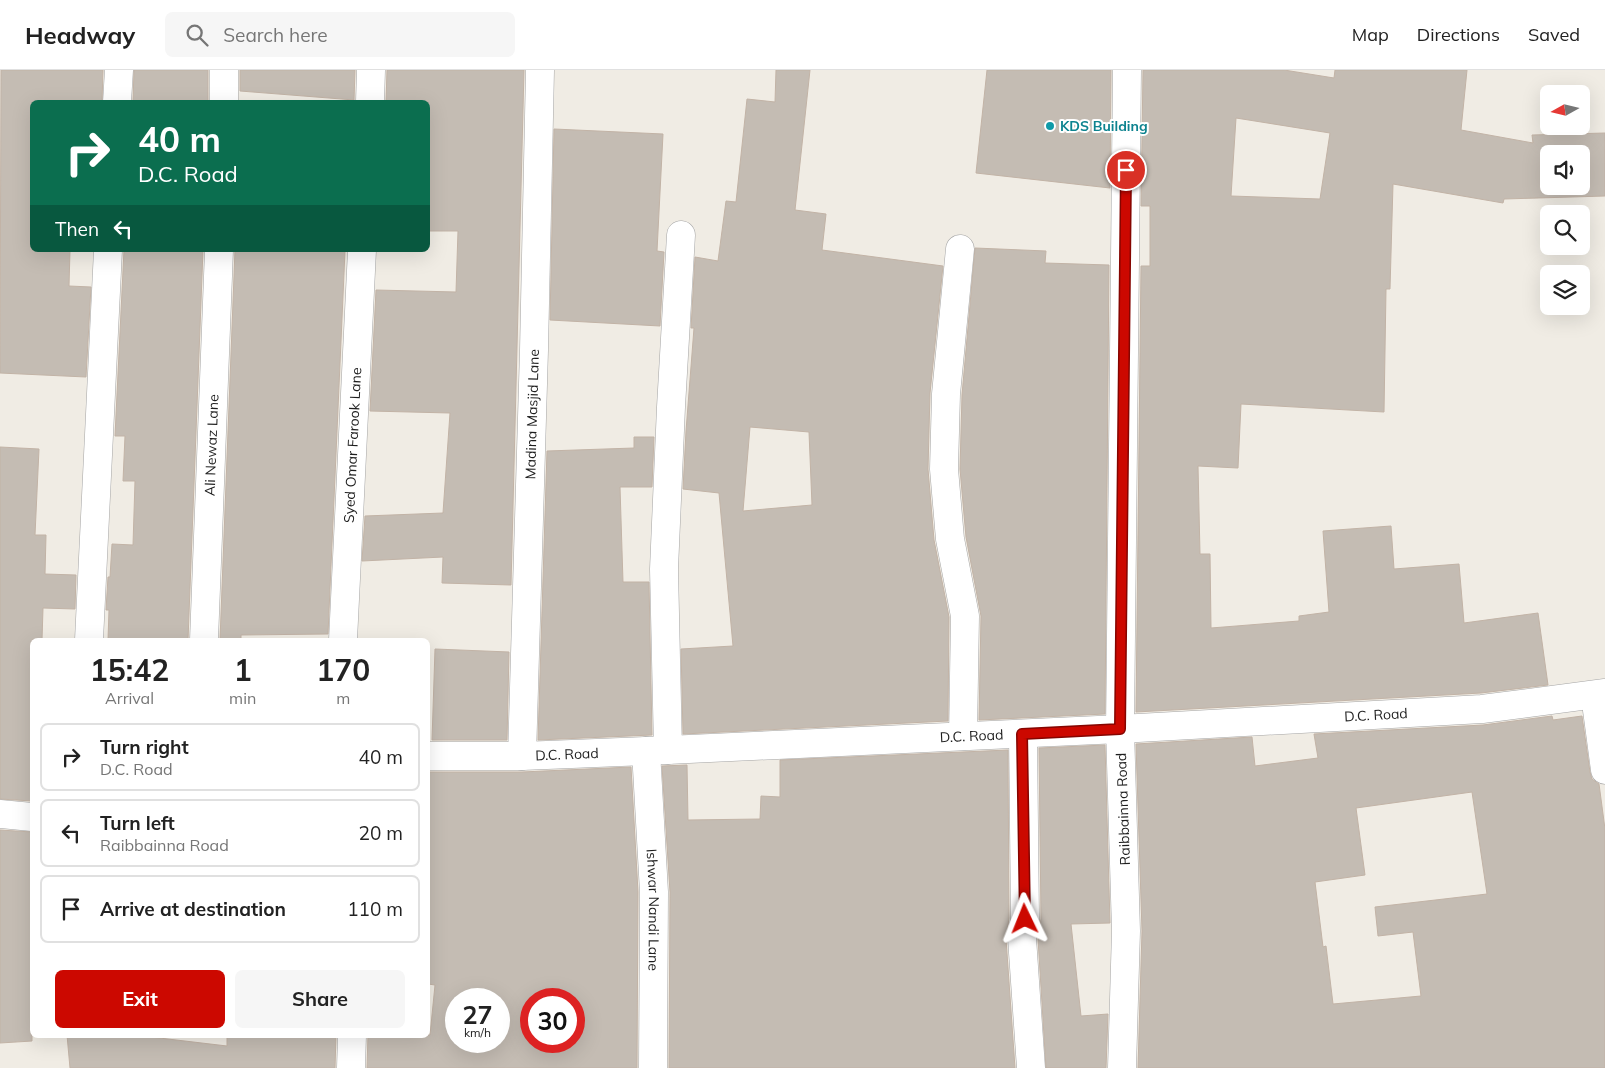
<!DOCTYPE html>
<html lang="en">
<head>
<meta charset="utf-8">
<style>
	body { margin:0; font-family:Mulish,sans-serif; background:#f6f6f6; color:#222; height:100vh; display:flex; flex-direction:column; font-size:19px; white-space:nowrap }
	* { box-sizing:border-box; margin:0 }
	p { font-size:16px; color:#767676 }
	.icon { flex:none; width:28px; height:28px; fill:none; stroke:currentColor; stroke-width:2; stroke-linecap:round; stroke-linejoin:round }
	.map { position:relative; flex:1; overflow:hidden }
	.details { position:absolute; left:30px; top:568px; width:400px; height:400px; display:flex; flex-direction:column; background:#fff; border-radius:8px; box-shadow:0 5px 20px #0002 }
	.details>* { flex:none }
	.top-card { position:absolute; left:30px; top:30px; width:400px; height:152px; border-radius:8px; box-shadow:0 5px 20px #0002; background:#0b6e4f; color:#fff; overflow:hidden }
	.needle { width:32px; rotate:262deg }
	.tools { position:absolute; left:1540px; top:15px; display:grid; gap:10px }
	.tools a { display:grid; place-items:center; width:50px; height:50px; border-radius:8px; background:#fff; box-shadow:0 5px 20px #0002; font-size:25px }
	.speed { position:absolute; left:445px; top:918px; display:flex; gap:10px; font-size:25px; font-weight:700; text-align:center }
	.speed>* { display:grid; place-content:center; width:65px; height:65px; border-radius:50%; background:#fff; box-shadow:0 5px 20px #0002; line-height:1 }
	.speed small { font-size:12px; font-weight:400 }
	.speed .limit { border:8px solid #d22; background:#fff; color:#111 }
	.pin { position:absolute; display:grid; place-items:center; width:42px; height:42px; color:#fff; margin:-21px; border:2px solid #fff; border-radius:50%; box-shadow:0 1px 5px #0007 }
	.me { position:absolute; width:55px; margin:-28px; rotate:358deg; stroke-linejoin:round; filter:drop-shadow(0 0 4px #0008) }
	.turn { display:flex; align-items:center; gap:18px; height:105px; padding:0 25px; font-size:22px }
	.turn .icon { width:65px; height:65px; stroke-width:2.5 }
	.turn b { display:block; font-size:35px; line-height:42px }
	.then { display:flex; align-items:center; height:48px; padding:0 25px; background:#0003; gap:10px; font-size:19px }
	.eta { display:flex; justify-content:space-evenly; align-items:center; height:85px; text-align:center }
	.eta b { font-size:30px; font-weight:700; line-height:35px }
	.cta { display:flex; gap:10px; margin-top:auto; padding:10px 25px }
	.cta a { flex:1; height:58px; border-radius:8px; background:#cc0800; color:#fff; font-size:20px; font-weight:700; line-height:58px; text-align:center }
	.cta a+a { background:#f6f6f6; color:#222 }
	ul { padding:0; list-style:none }
	li { display:flex; align-items:center; gap:15px; height:68px; margin:0 10px 8px; padding:0 15px; border:2px solid #e0e0e0; border-radius:8px }
	li div { flex:1 }
	li b { display:block; font-size:19px }
	li em { font-style:normal }
	header { display:flex; align-items:center; gap:30px; box-sizing:border-box; height:70px; padding:0 25px; background:#fff; border-bottom:1px solid #e0e0e0 }
	header strong { font-size:24px }
	nav { display:flex; gap:28px; margin-inline-start:auto; font-size:18px }
	.search { width:350px; height:45px; background:#f6f6f6; display:flex; align-items:center; gap:12px; box-sizing:border-box; padding:0 18px; border-radius:8px; color:#767676; font-size:19px }
	.map>svg:first-child { display:block }
</style>
</head>
<body>
<header>
<strong>Headway</strong>
<div class="search"><svg class="icon" aria-label="search" viewBox="0 0 24 24"><circle cx="10" cy="10" r="6"/><path d="M15 15l6 6"/></svg>Search here</div>
<nav><a>Map</a><a>Directions</a><a>Saved</a></nav>
</header>
<div class="map">
<svg width="1605" height="998" viewBox="0 0 1605 998">
	<rect width="100%" height="100%" fill="#f0ece4"/>
	<!-- building -->
	<g fill="#c4bcb3" stroke="#c2b3a6" fill-rule="evenodd">
		<path d="M 1,0 L 103,0 L 102,32 L 32,32 L 32,180 L 70,180 L 69,216 L 91,217 L 86,307 L 0,303 Z"/>
		<path d="M 134,0 L 208,0 L 208,32 L 133,32 Z"/>
		<path d="M 240,0 L 355,0 L 354,30 L 240,21 Z"/>
		<path d="M 387,0 L 524,0 L 511,515 L 442,513 L 443,487 L 362,491 L 365,446 L 443,443 L 450,343 L 370,341 L 376,220 L 456,222 L 458,161 L 428,161 L 428,32 L 386,32 Z"/>
		<path d="M 776,0 L 810,0 L 795,140 L 826,144 L 822,180 L 943,196 L 930,323 L 928,399 L 934,470 L 949,547 L 948,651 L 683,664 L 681,579 L 733,576 L 719,423 L 683,419 L 686,361 L 694,258 L 691,258 L 695,187 L 718,191 L 726,131 L 736,132 L 747,29 L 775,32 ZM 750,357 L 809,362 L 812,435 L 743,441 Z"/>
		<path d="M 987,0 L 1111,0 L 1110,118 L 976,103 Z"/>
		<path d="M 1143,0 L 1284,0 L 1334,8 L 1335,0 L 1467,0 L 1461,60 L 1533,73 L 1532,65 L 1605,63 L 1605,126 L 1504,129 L 1503,133 L 1393,114 L 1390,219 L 1386,219 L 1384,342 L 1241,334 L 1238,398 L 1198,396 L 1200,484 L 1210,484 L 1211,558 L 1299,551 L 1299,546 L 1329,542 L 1323,461 L 1391,456 L 1394,499 L 1459,494 L 1464,553 L 1538,543 L 1548,615 L 1481,623 L 1136,642 L 1141,196 L 1150,196 L 1150,136 L 1141,136 ZM 1236,48 L 1330,63 L 1320,129 L 1231,126 ZM 1549,84 L 1581,84 L 1581,116 L 1549,116 Z"/>
		<path d="M 554,59 L 663,64 L 657,181 L 664,182 L 660,256 L 550,250 Z"/>
		<path d="M 975,178 L 1046,181 L 1045,193 L 1109,195 L 1105,644 L 979,650 L 981,546 L 966,467 L 960,399 L 962,325 Z"/>
		<path d="M 124,180 L 203,180 L 188,570 L 108,570 L 109,540 L 106,540 L 108,507 L 110,507 L 112,474 L 133,475 L 135,411 L 123,411 L 125,366 L 115,366 Z"/>
		<path d="M 235,180 L 345,181 L 328,564 L 241,565 L 241,570 L 220,570 Z"/>
		<path d="M 634,367 L 654,367 L 652,417 L 620,417 L 623,512 L 649,512 L 652,665 L 538,670 L 547,381 L 634,378 Z"/>
		<path d="M 0,377 L 39,379 L 35,465 L 46,465 L 45,504 L 76,505 L 75,539 L 43,538 L 42,570 L 32,570 L 32,731 L 0,729 Z"/>
		<path d="M 435,579 L 509,582 L 507,670 L 432,670 Z"/>
		<path d="M 1552,646 L 1553,650 L 1582,646 L 1590,702 L 1592,709 L 1599,714 L 1605,759 L 1605,998 L 1138,998 L 1142,861 L 1136,674 L 1252,667 L 1255,696 L 1318,688 L 1314,664 L 1483,655 ZM 1472,722 L 1487,824 L 1375,837 L 1378,866 L 1413,862 L 1421,926 L 1333,934 L 1326,876 L 1323,877 L 1315,812 L 1365,805 L 1356,738 Z"/>
		<path d="M 1105,675 L 1110,853 L 1071,854 L 1081,946 L 1108,944 L 1106,998 L 1046,998 L 1038,869 L 1041,849 L 1039,678 Z"/>
		<path d="M 1008,680 L 1009,848 L 1006,869 L 1015,998 L 669,998 L 670,822 L 662,696 L 687,695 L 688,750 L 760,749 L 761,726 L 780,727 L 780,690 Z"/>
		<path d="M 631,697 L 638,822 L 637,998 L 367,998 L 368,965 L 430,965 L 435,915 L 428,914 L 428,702 L 522,702 ZM 456,929 L 499,929 L 499,971 L 456,971 ZM 531,929 L 574,929 L 574,971 L 531,971 Z"/>
		<path d="M 0,760 L 32,762 L 32,971 L 0,973 Z"/>
		<path d="M 67,965 L 134,965 L 227,976 L 227,965 L 336,965 L 335,998 L 70,998 Z"/>
	</g>
	<g fill="none" stroke-linecap="round" stroke-linejoin="round">
		<defs>
			<g id="street">
				<path d="M 117,32 L 119,0"/>
				<path d="M 224,32 L 224,0"/>
				<path d="M 370,32 L 371,0"/>
				<path d="M 960,179 L 946,324 L 944,399 L 950,469 L 965,546 L 963,666"/>
				<path d="M 89,570 L 108,180"/>
				<path id="s1" d="M 204,570 L 219,180"/>
				<path id="s2" d="M 343,570 L 362,180"/>
				<path d="M 1595,625 L 1605,700"/>
				<path d="M 1023,664 L 1025,849 L 1022,868 L 1031,998"/>
				<path d="M 668,680 L 664,499 L 671,337 L 681,165"/>
				<path id="s3" d="M 646,681 L 654,822 L 653,998"/>
				<path id="s4" d="M 428,686 L 522,686 L 646,681 L 1120,659 L 1482,639 L 1605,623"/>
				<path id="s5" d="M 522,686 L 534,280 L 540,0"/>
				<path d="M 0,744 L 32,747"/>
				<path d="M 351,998 L 352,965"/>
				<path d="M 1122,998 L 1126,861 L 1120,659 L 1127,0"/>
			</g>
		</defs>
		<!-- street casing -->
		<use href="#street" stroke="#a5a5a5" stroke-width="29"/>
		<!-- street -->
		<use href="#street" stroke="#fff" stroke-width="28"/>
	</g>
	<g fill="none" stroke-linecap="round" stroke-linejoin="round">
		<defs>
			<path id="route" d="M 1025,849 L 1022,664 L 1120,659 L 1126,100"/>
		</defs>
		<!-- route casing -->
		<use href="#route" stroke="#850500" stroke-width="12"/>
		<!-- route -->
		<use href="#route" stroke="#cc0800" stroke-width="9"/>
	</g>
	<!-- markers -->
	<circle fill="#0f9aa8" stroke="#fff" stroke-width="2" cx="1050" cy="56" r="5"/>
	<g text-anchor="middle" dominant-baseline="central" stroke-width="4" stroke-linejoin="round" paint-order="stroke">
		<!-- culture labels -->
		<g font-size="14" font-weight="bold" fill="#0d838f" stroke="#fff" text-anchor="start">
			<text x="1060" y="56">KDS Building</text>
		</g>
		<!-- street labels -->
		<g font-size="14" fill="#1e1e1e" stroke="#fff">
			<text stroke="none"><textPath href="#s5" startOffset="342">Madina Masjid Lane</textPath></text>
			<text stroke="none"><textPath href="#s1" startOffset="195">Ali Newaz Lane</textPath></text>
			<text stroke="none"><textPath href="#s2" startOffset="195">Syed Omar Farook Lane</textPath></text>
			<text stroke="none"><textPath href="#s4" startOffset="949">D.C. Road</textPath></text>
			<text stroke="none"><textPath href="#s4" startOffset="544">D.C. Road</textPath></text>
			<text stroke="none"><textPath href="#s4" startOffset="139">D.C. Road</textPath></text>
			<text transform="translate(1123 739) rotate(-92)">Raibbainna Road</text>
			<text stroke="none"><textPath href="#s3" startOffset="159">Ishwar Nandi Lane</textPath></text>
		</g>
	</g>
</svg>
<div class="tools">
<a><svg class="needle" viewBox="-14 -14 28 28"><path d="M0-13l5 13h-10z" fill="#e53935"/><path d="M0 13l5-13h-10z" fill="#767676"/></svg></a>
<a><svg class="icon" aria-label="sound" viewBox="0 0 24 24"><path d="M4 9h4l5-4v14l-5-4H4zM17 9q2 3 0 6"/></svg></a>
<a><svg class="icon" aria-label="search" viewBox="0 0 24 24"><circle cx="10" cy="10" r="6"/><path d="M15 15l6 6"/></svg></a>
<a><svg class="icon" aria-label="layers" viewBox="0 0 24 24"><path d="M12 4l9 5-9 5-9-5zM3 14l9 5 9-5"/></svg></a>
</div>
<div class="speed"><div>27<small>km/h</small></div><div class="limit">30</div></div>
<div class="pin" style="left:1126px;top:100px;background:#d93025"><svg class="icon" aria-label="arrive" viewBox="0 0 24 24"><path d="M6 21V4h12l-3 4 3 4H6"/></svg></div>
<svg class="me" style="left:1025px;top:849px" viewBox="-20 -20 40 40"><path d="M0-17L14 15 0 8-14 15z" fill="#cc0800" stroke="#fff" stroke-width="4"/></svg>
<div class="top-card">
<div class="turn"><svg class="icon" aria-label="right" viewBox="0 0 24 24"><path d="M7 20v-9h11M14 6l5 5-5 5"/></svg><div><b>40 m</b>D.C. Road</div></div>
<div class="then">Then<svg class="icon" aria-label="left" viewBox="0 0 24 24"><path d="M17 20v-9H6M10 6l-5 5 5 5"/></svg></div>
</div>
<section class="details">
<div class="eta">
<div><b>15:42</b><p>Arrival</p></div>
<div><b>1</b><p>min</p></div>
<div><b>170</b><p>m</p></div>
</div>
<ul>
<li><svg class="icon" aria-label="right" viewBox="0 0 24 24"><path d="M7 20v-9h11M14 6l5 5-5 5"/></svg><div><b>Turn right</b><p>D.C. Road</p></div><em>40 m</em></li>
<li><svg class="icon" aria-label="left" viewBox="0 0 24 24"><path d="M17 20v-9H6M10 6l-5 5 5 5"/></svg><div><b>Turn left</b><p>Raibbainna Road</p></div><em>20 m</em></li>
<li><svg class="icon" aria-label="arrive" viewBox="0 0 24 24"><path d="M6 21V4h12l-3 4 3 4H6"/></svg><div><b>Arrive at destination</b></div><em>110 m</em></li>
</ul>
<div class="cta"><a>Exit</a><a>Share</a></div>
</section>
</div>
</body>
</html>
